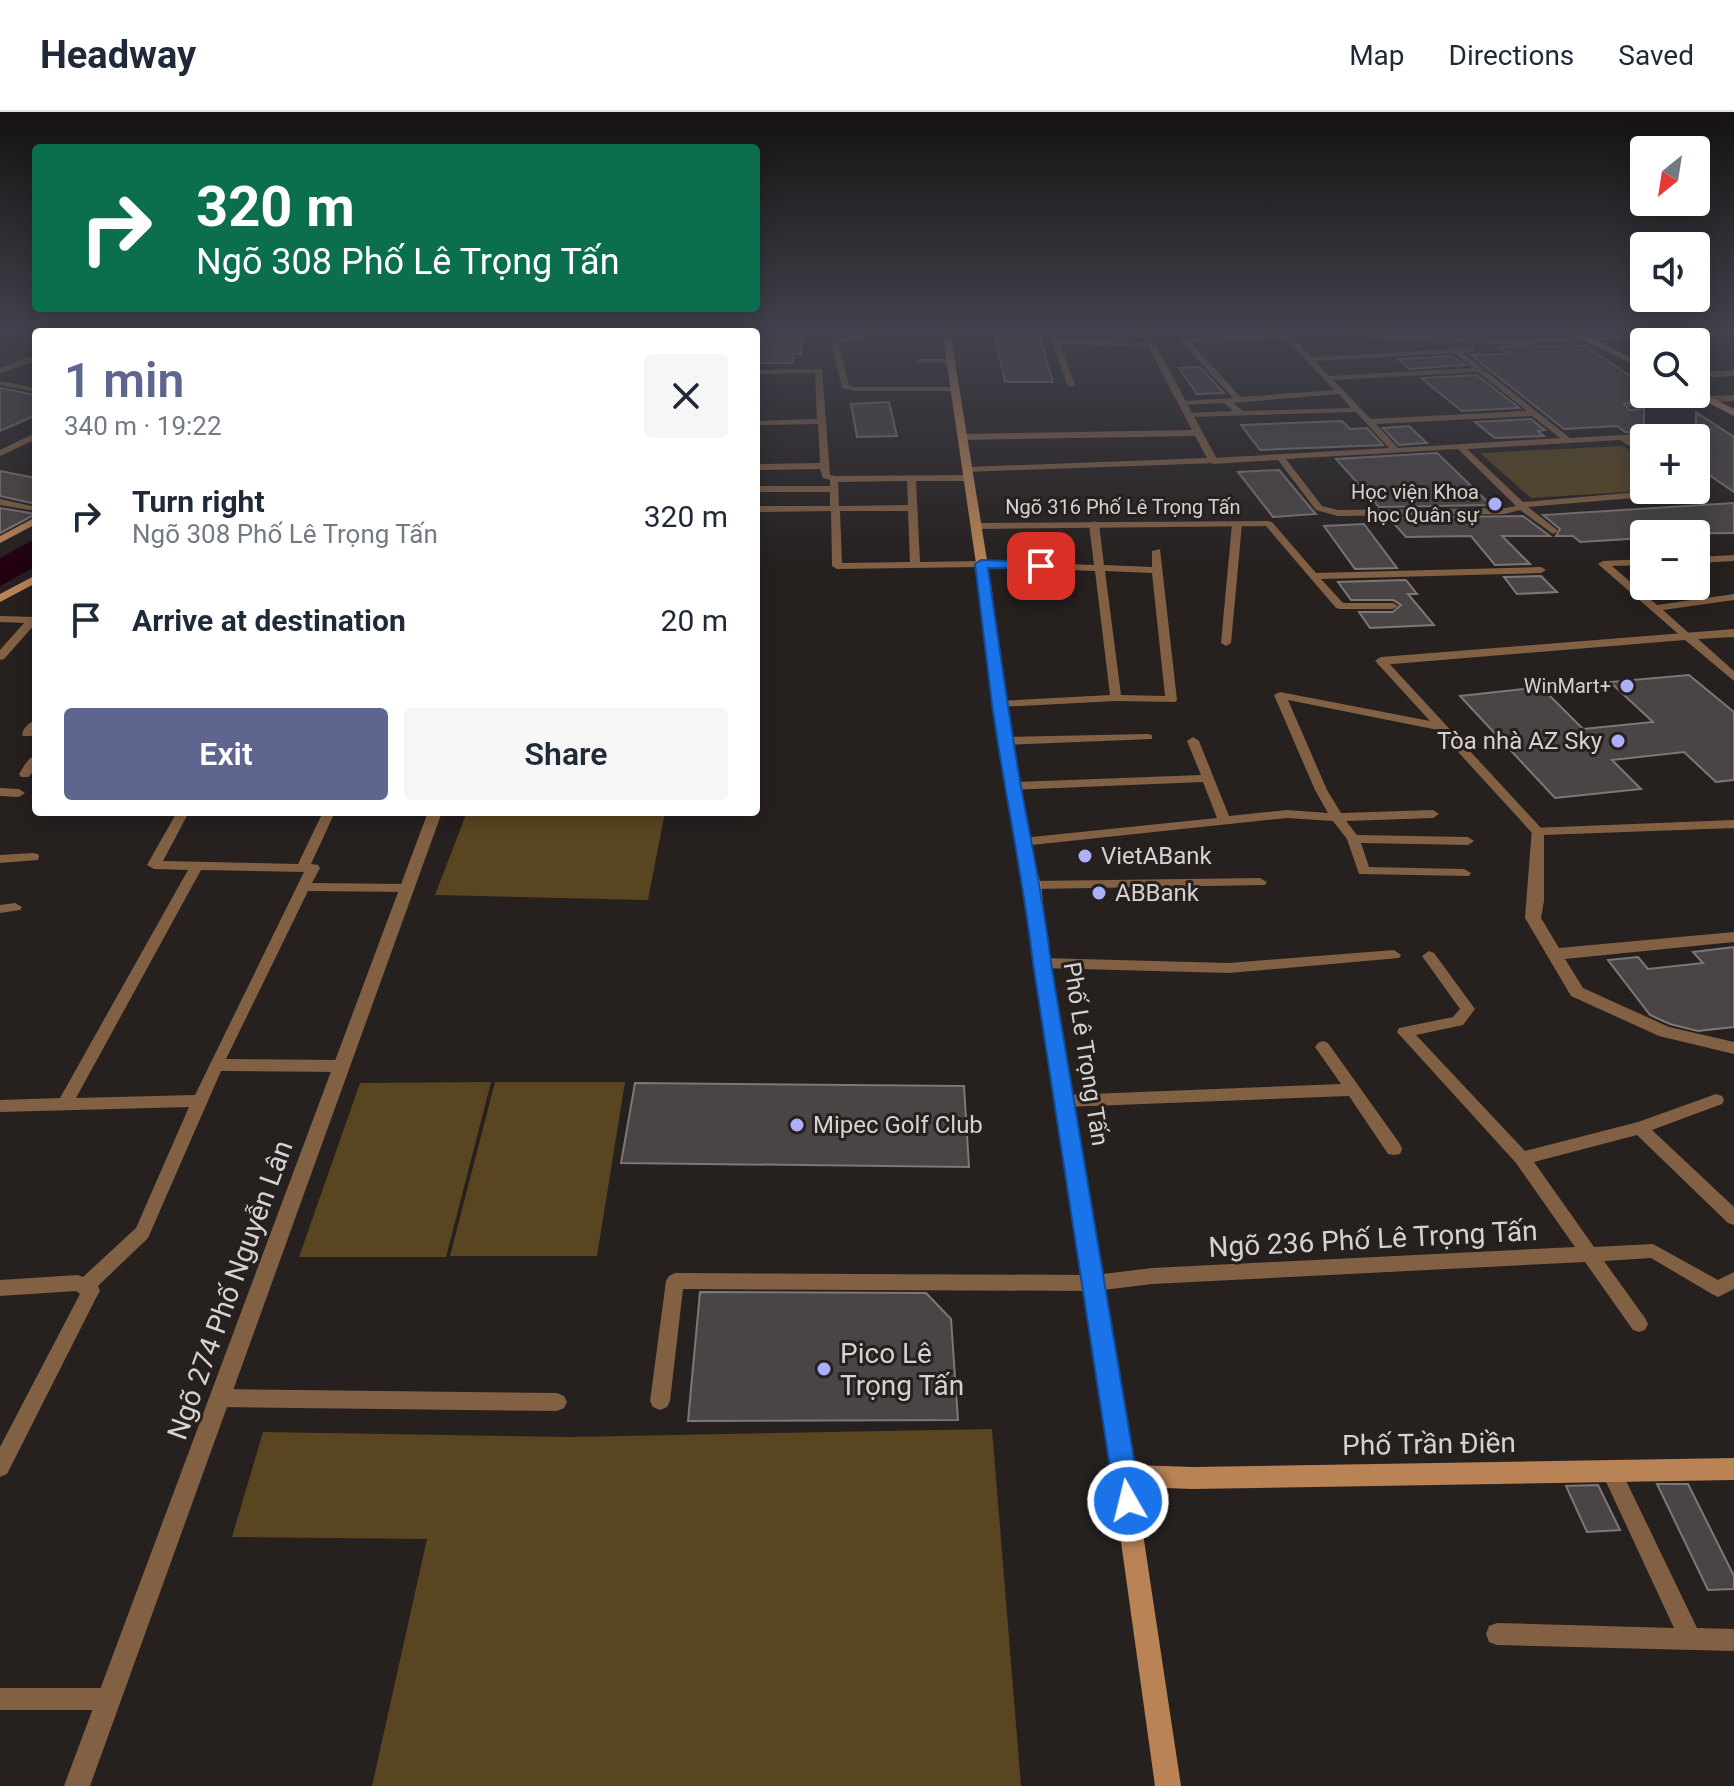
<!DOCTYPE html>
<html lang="en">
<head>
<meta charset="utf-8">
<style>
	body { margin:0; font-family:Roboto,sans-serif; background:#f6f6f7; color:#1f2937; height:100vh; display:flex; flex-direction:column; font-size:30px; white-space:nowrap }
	* { box-sizing:border-box; margin:0 }
	p { font-size:26px; color:#747a83 }
	.icon { flex:none; width:44px; height:44px; fill:none; stroke:currentColor; stroke-width:2; stroke-linecap:round; stroke-linejoin:round }
	.map { position:relative; flex:1; overflow:hidden }
	.drawer { position:absolute; left:32px; top:216px; width:728px; height:488px; display:flex; flex-direction:column; background:#fff; border-radius:8px; box-shadow:0 4px 20px #0003 }
	.drawer>* { flex:none }
	.hud { position:absolute; left:32px; top:32px; width:728px; height:168px; border-radius:8px; box-shadow:0 4px 20px #0003; background:#0b6e4f; color:#fff; overflow:hidden }
	.needle { width:52px; rotate:210deg }
	.controls { position:absolute; left:1630px; top:24px; display:grid; gap:16px }
	.controls a { display:grid; place-items:center; width:80px; height:80px; border-radius:8px; background:#fff; box-shadow:0 4px 20px #0003; font-size:40px }
	.pin { position:absolute; display:grid; place-items:center; width:68px; height:68px; color:#fff; margin:-34px; border-radius:16px; box-shadow:0 4px 12px #0006 }
	.me { position:absolute; width:88px; margin:-44px; rotate:352deg; stroke-linejoin:round; filter:drop-shadow(0 0 6px #0008) }
	.turn { display:flex; align-items:center; gap:28px; height:168px; padding:0 32px; font-size:36px }
	.turn .icon { width:104px; height:104px; stroke-width:2.5 }
	.turn b { display:block; font-size:56px; line-height:68px }
	.round { display:grid; place-items:center; flex:none; width:84px; height:84px; border-radius:8px; background:#f6f6f7 }
	.summary { display:flex; align-items:center; justify-content:space-between; height:136px; padding:0 32px }
	h1 { font-size:48px; font-weight:600; line-height:60px; color:#5e658f }
	.action { display:flex; gap:16px; margin-top:auto; padding:16px 32px }
	.action a { flex:1; height:92px; border-radius:8px; background:#5e658f; color:#fff; font-size:32px; font-weight:600; line-height:92px; text-align:center }
	.action a+a { background:#f6f6f7; color:#1f2937 }
	ul { padding:0; list-style:none }
	li { display:flex; align-items:center; gap:24px; height:104px; padding:0 32px }
	li div { flex:1 }
	li b { display:block; font-size:30px }
	li em { font-style:normal }
	header { display:flex; align-items:center; gap:48px; box-sizing:border-box; height:112px; padding:0 40px; background:#fff; border-bottom:2px solid #e0e1e3 }
	header strong { font-size:38px }
	nav { display:flex; gap:44px; margin-inline-start:auto; font-size:28px }
	.map>svg:first-child { display:block }
</style>
</head>
<body>
<header>
<strong>Headway</strong>
<nav><a>Map</a><a>Directions</a><a>Saved</a></nav>
</header>
<div class="map">
<svg width="1734" height="1674" viewBox="0 0 1734 1674">
	<rect width="100%" height="100%" fill="#26201f"/>
	<!-- green -->
	<g fill="#594620">
		<path d="M 1624,334 L 1644,349 L 1644,378 L 1656,378 L 1531,386 L 1480,341 Z"/>
		<path d="M 467,700 L 665,700 L 648,788 L 435,783 Z"/>
		<path d="M 491,970 L 446,1145 L 299,1145 L 360,971 Z"/>
		<path d="M 495,970 L 625,970 L 597,1144 L 450,1144 Z"/>
		<path d="M 992,1317 L 1021,1674 L 372,1674 L 427,1427 L 232,1425 L 263,1320 L 571,1325 Z"/>
	</g>
	<!-- water -->
	<path fill="#201" d="M 36,426 L 36,454 L 0,474 L 0,446 Z"/>
	<!-- building -->
	<g fill="#4b4444" stroke="#7e7677" stroke-width="2">
		<path d="M 756,219 L 802,219 L 801,242 L 793,242 L 792,251 L 756,251 Z"/>
		<path d="M 994,219 L 1038,219 L 1053,270 L 1005,270 Z"/>
		<path d="M 1585,234 L 1629,263 L 1636,262 L 1644,267 L 1644,287 L 1624,292 L 1630,298 L 1644,297 L 1644,321 L 1625,320 L 1617,314 L 1564,317 L 1471,243 L 1508,242 L 1499,235 Z"/>
		<path d="M 1451,244 L 1465,253 L 1409,257 L 1398,247 Z"/>
		<path d="M 1200,255 L 1223,280 L 1224,281 L 1197,282 L 1179,256 Z"/>
		<path d="M 1477,263 L 1519,296 L 1462,299 L 1421,266 Z"/>
		<path d="M 0,276 L 36,283 L 36,303 L 0,319 Z"/>
		<path d="M 889,290 L 897,324 L 857,325 L 851,292 Z"/>
		<path d="M 1696,300 L 1734,325 L 1734,380 L 1696,354 Z"/>
		<path d="M 1531,307 L 1545,318 L 1538,319 L 1544,324 L 1495,326 L 1475,310 Z"/>
		<path d="M 1342,309 L 1350,317 L 1367,316 L 1383,333 L 1260,338 L 1241,313 Z"/>
		<path d="M 1409,314 L 1427,331 L 1399,333 L 1383,316 Z"/>
		<path d="M 1437,341 L 1491,393 L 1379,395 L 1336,347 Z"/>
		<path d="M 1279,358 L 1314,400 L 1316,402 L 1273,405 L 1238,360 Z"/>
		<path d="M 0,359 L 36,366 L 36,392 L 0,384 Z"/>
		<path d="M 1734,391 L 1734,421 L 1644,422 L 1644,426 L 1580,430 L 1573,424 L 1556,424 L 1560,417 L 1543,403 Z"/>
		<path d="M 0,396 L 36,402 L 0,421 Z"/>
		<path d="M 1523,404 L 1550,424 L 1502,424 L 1530,452 L 1495,453 L 1471,424 L 1406,425 L 1389,406 Z"/>
		<path d="M 1364,412 L 1397,456 L 1355,457 L 1324,414 Z"/>
		<path d="M 1541,464 L 1557,480 L 1517,482 L 1504,465 Z"/>
		<path d="M 1406,468 L 1417,482 L 1408,482 L 1434,513 L 1370,516 L 1359,500 L 1393,500 L 1401,493 L 1393,488 L 1351,488 L 1338,470 Z"/>
		<path d="M 1689,563 L 1734,600 L 1734,668 L 1716,670 L 1684,640 L 1612,648 L 1641,677 L 1555,686 L 1460,584 L 1541,575 L 1583,617 L 1653,610 L 1610,570 Z"/>
		<path d="M 1734,835 L 1734,915 L 1698,919 L 1670,912 L 1650,903 L 1608,848 L 1638,845 L 1648,857 L 1703,851 L 1693,840 Z"/>
		<path d="M 635,971 L 964,974 L 969,1055 L 621,1051 Z"/>
		<path d="M 700,1180 L 926,1181 L 951,1207 L 958,1308 L 688,1309 Z"/>
		<path d="M 1657,1372 L 1688,1372 L 1734,1464 L 1734,1477 L 1708,1478 Z"/>
		<path d="M 1598,1373 L 1620,1418 L 1587,1420 L 1566,1374 Z"/>
	</g>
	<g fill="none" stroke-linecap="round" stroke-linejoin="round">
		<!-- lane -->
		<g fill="#826044" fill-rule="evenodd">
			<path d="M 187,219 L 198,219 L 199,220 L 187,220 Z"/>
			<path d="M 328,219 L 338,219 L 339,220 L 328,220 Z"/>
			<path d="M 351,219 L 359,219 L 350,220 Z"/>
			<rect x="592" y="219" width="8" height="1"/>
			<path d="M 1049,219 L 1056,219 L 1059,228 L 1151,231 L 1155,233 L 1151,235 L 1060,232 L 1075,273 L 1071,275 L 1067,273 Z"/>
			<path d="M 873,221 L 876,225 L 838,230 L 849,273 L 856,275 L 954,275 L 958,277 L 954,279 L 856,279 L 842,276 L 830,228 Z"/>
			<path d="M 1275,222 L 1292,224 L 1311,245 L 1474,236 L 1474,240 L 1463,241 L 1570,326 L 1639,322 L 1643,324 L 1630,327 L 1644,337 L 1644,344 L 1620,328 L 1467,337 L 1523,390 L 1661,378 L 1695,378 L 1691,381 L 1528,395 L 1556,417 L 1558,419 L 1553,422 L 1520,398 L 1505,402 L 1338,404 L 1316,398 L 1278,348 L 1213,352 L 1209,349 L 1213,346 L 1389,336 L 1356,300 L 1190,305 L 1186,303 L 1187,301 L 1233,299 L 1224,291 L 1183,293 L 1179,291 L 1183,289 L 1233,286 L 1182,231 L 1182,227 ZM 1275,226 L 1287,228 L 1334,278 L 1241,285 L 1191,231 ZM 1454,241 L 1473,256 L 1329,264 L 1315,249 ZM 1478,260 L 1527,299 L 1371,307 L 1333,268 ZM 1339,282 L 1351,296 L 1243,299 L 1233,291 ZM 1532,304 L 1560,326 L 1398,336 L 1376,312 ZM 1458,337 L 1516,394 L 1505,396 L 1338,398 L 1322,394 L 1286,347 Z"/>
			<path d="M 27,245 L 36,245 L 36,249 L 0,261 L 0,256 Z"/>
			<path d="M 920,247 L 950,247 L 954,249 L 950,251 L 917,251 L 916,249 Z"/>
			<path d="M 822,257 L 830,363 L 835,364 L 969,363 L 973,366 L 969,369 L 916,369 L 920,450 L 981,449 L 1094,453 L 1089,412 L 1094,409 L 1099,412 L 1104,453 L 1152,455 L 1152,439 L 1160,437 L 1177,588 L 1175,590 L 1116,589 L 999,595 L 993,592 L 999,589 L 1110,583 L 1095,459 L 981,455 L 837,457 L 832,454 L 831,399 L 756,400 L 756,394 L 830,394 L 830,380 L 756,380 L 756,374 L 830,374 L 830,368 L 823,366 L 820,357 L 756,358 L 756,352 L 820,351 L 818,312 L 756,313 L 756,309 L 817,307 L 815,261 L 756,262 L 756,258 ZM 907,369 L 908,393 L 839,394 L 838,370 ZM 840,399 L 908,399 L 910,450 L 842,451 ZM 1105,459 L 1152,461 L 1165,584 L 1121,583 Z"/>
			<path d="M 0,269 L 36,276 L 36,280 L 0,273 Z"/>
			<path d="M 1709,285 L 1712,285 L 1712,289 L 1631,295 L 1627,293 L 1631,291 Z"/>
			<path d="M 33,322 L 36,322 L 36,327 L 0,344 L 0,338 Z"/>
			<path d="M 0,387 L 36,395 L 36,399 L 0,393 Z"/>
			<path d="M 1237,409 L 1242,412 L 1231,531 L 1226,534 L 1221,531 L 1232,412 Z"/>
			<path d="M 1266,410 L 1272,410 L 1316,461 L 1541,455 L 1546,458 L 1541,461 L 1321,467 L 1343,491 L 1393,491 L 1398,494 L 1393,497 L 1340,497 L 1336,496 L 1266,414 Z"/>
			<path d="M 1734,443 L 1734,449 L 1696,451 L 1696,445 Z"/>
			<path d="M 1644,447 L 1644,453 L 1612,454 L 1657,493 L 1734,482 L 1734,488 L 1663,498 L 1692,524 L 1687,527 L 1683,526 L 1598,452 L 1603,449 Z"/>
			<path d="M 0,504 L 36,505 L 36,511 L 4,547 L 0,548 L 0,538 L 24,511 L 0,510 Z"/>
			<path d="M 1381,546 L 1385,547 L 1541,716 L 1543,719 L 1541,722 L 1533,722 L 1438,618 L 1288,588 L 1327,678 L 1341,701 L 1433,698 L 1439,702 L 1433,706 L 1346,709 L 1357,723 L 1468,725 L 1474,729 L 1468,733 L 1361,731 L 1369,755 L 1464,757 L 1471,761 L 1469,764 L 1359,762 L 1347,727 L 1333,709 L 1287,706 L 1022,734 L 1016,730 L 1022,726 L 1217,706 L 1203,670 L 1013,678 L 1007,674 L 1013,670 L 1201,663 L 1187,629 L 1193,625 L 1199,629 L 1229,704 L 1287,698 L 1328,701 L 1315,678 L 1274,583 L 1280,580 L 1430,609 L 1377,551 L 1377,547 Z"/>
			<path d="M 36,608 L 36,624 L 23,624 C 20,619 30,609 36,608 Z"/>
			<path d="M 1148,622 L 1152,623 L 1152,627 L 1006,633 L 1000,629 L 1006,625 Z"/>
			<path d="M 36,643 L 36,655 L 29,665 L 21,665 L 19,662 C 23,656 28,645 36,643 Z"/>
			<path d="M 0,676 L 19,677 L 25,681 L 19,685 L 0,684 Z"/>
			<path d="M 177,700 L 189,700 L 163,749 L 298,752 L 323,700 L 335,700 L 311,752 L 318,753 L 320,756 L 312,771 L 408,772 L 415,776 L 408,780 L 308,779 L 226,947 L 342,948 L 347,950 L 350,954 L 347,958 L 342,960 L 221,959 L 148,1126 L 98,1174 L 100,1179 L 97,1184 L 7,1362 L 0,1365 L 0,1335 L 80,1182 L 76,1179 L 0,1184 L 0,1168 L 78,1163 L 83,1165 L 136,1116 L 189,995 L 0,1000 L 0,988 L 60,986 L 188,758 L 154,757 L 147,753 ZM 201,758 L 304,760 L 195,983 L 76,986 Z"/>
			<path d="M 33,741 L 38,742 L 39,745 L 38,748 L 0,751 L 0,743 Z"/>
			<path d="M 1260,766 L 1267,770 L 1265,773 L 1033,777 L 1026,773 L 1033,769 Z"/>
			<path d="M 15,791 L 22,795 L 20,798 L 0,801 L 0,793 Z"/>
			<path d="M 1394,838 L 1401,843 L 1399,846 L 1229,861 L 1042,856 L 1035,851 L 1042,846 L 1229,851 Z"/>
			<path d="M 1429,839 L 1434,841 L 1475,897 L 1463,913 L 1416,923 L 1525,1039 L 1638,1010 L 1716,982 L 1722,984 L 1724,988 L 1722,992 L 1652,1018 L 1734,1095 L 1734,1113 L 1728,1111 L 1637,1023 L 1534,1050 L 1594,1135 L 1653,1132 L 1718,1168 L 1734,1160 L 1734,1177 L 1718,1185 L 1712,1182 L 1651,1146 L 1604,1149 L 1645,1206 L 1648,1212 L 1645,1218 L 1639,1220 L 1633,1218 L 1585,1150 L 1152,1172 L 1095,1179 L 683,1177 L 670,1289 L 667,1295 L 660,1298 L 653,1295 L 650,1289 L 666,1169 L 669,1164 L 675,1161 L 1095,1163 L 1152,1156 L 1575,1135 L 1516,1051 L 1397,920 L 1399,916 L 1404,915 L 1453,905 L 1460,897 L 1422,844 Z"/>
			<path d="M 1323,929 L 1328,931 L 1400,1032 L 1402,1037 L 1400,1042 L 1394,1043 L 1388,1042 L 1349,984 L 1065,995 L 1059,993 L 1057,989 L 1059,985 L 1065,983 L 1341,972 L 1315,935 L 1318,931 Z"/>
			<path d="M 220,1277 L 557,1281 L 564,1284 L 567,1290 L 564,1296 L 557,1299 L 220,1295 L 213,1292 L 210,1286 L 213,1280 Z"/>
			<path d="M 1611,1349 L 1618,1352 L 1697,1516 L 1734,1517 L 1734,1539 L 1497,1533 L 1489,1530 L 1486,1522 L 1489,1514 L 1497,1511 L 1674,1516 L 1601,1359 L 1604,1352 Z"/>
			<path d="M 0,1576 L 110,1576 L 118,1579 L 121,1587 L 118,1595 L 110,1598 L 0,1598 Z"/>
		</g>
		<!-- street -->
		<g fill="#826044" fill-rule="evenodd">
			<path d="M 1140,219 L 1148,219 L 1218,349 L 1216,351 L 965,360 L 963,358 L 968,355 L 1207,346 L 1195,324 L 963,328 L 958,325 L 963,322 L 1192,318 Z"/>
			<path d="M 1734,220 L 1734,224 L 1537,231 L 1532,234 L 1347,225 L 1343,223 L 1347,221 L 1530,229 L 1534,227 Z"/>
			<path d="M 1734,258 L 1734,264 L 1696,266 L 1696,260 Z"/>
			<path d="M 1734,283 L 1734,289 L 1709,290 L 1705,287 L 1709,284 Z"/>
			<path d="M 1269,409 L 1274,412 L 1273,414 L 977,417 L 972,414 L 977,411 Z"/>
			<path d="M 1734,517 L 1734,525 L 1698,527 L 1734,559 L 1734,569 L 1685,528 L 1381,553 L 1375,549 L 1381,545 Z"/>
			<path d="M 428,700 L 442,700 L 90,1674 L 64,1674 Z"/>
			<path d="M 1734,708 L 1734,716 L 1544,723 L 1544,789 L 1541,806 L 1559,836 L 1734,820 L 1734,830 L 1565,847 L 1583,876 L 1669,915 L 1734,930 L 1734,942 L 1659,924 L 1571,884 L 1525,806 L 1532,716 Z"/>
		</g>
		<!-- secondary -->
		<g fill="#b98355" fill-rule="evenodd">
			<path d="M 388,219 L 398,219 L 388,220 Z"/>
			<path d="M 466,219 L 475,219 L 466,220 Z"/>
			<path d="M 942,219 L 950,219 L 992,479 L 1005,592 L 1029,730 L 1041,773 L 1050,851 L 1105,1171 L 1133,1353 L 1193,1355 L 1734,1346 L 1734,1368 L 1193,1377 L 1136,1375 L 1181,1674 L 1155,1674 L 1085,1171 L 1034,851 L 1025,773 L 1015,730 L 993,592 L 980,479 Z"/>
			<path d="M 1566,219 L 1577,219 L 1644,252 L 1644,258 Z"/>
			<path d="M 1696,278 L 1734,297 L 1734,304 L 1693,283 L 1696,282 Z"/>
			<path d="M 36,405 L 36,412 L 0,431 L 0,424 Z"/>
			<path d="M 36,463 L 36,471 L 0,490 L 0,482 Z"/>
		</g>
	</g>
	<!-- sky -->
	<linearGradient id="sky" x2="0" y2="1"><stop stop-color="#151211"/><stop offset="0.48" stop-color="#41424d"/><stop offset="1" stop-color="#41424d" stop-opacity="0"/></linearGradient>
	<rect width="1734" height="454" fill="url(#sky)"/>
	<!-- route -->
	<path fill="#1a73e8" stroke="#114b97" stroke-width="2" d="M 981,448 L 1041,450 L 1047,454 L 1041,457 L 988,456 C 998,527 1008,598 1020,669 C 1031,730 1044,790 1051,851 L 1141,1389 L 1137,1398 L 1128,1402 L 1119,1398 L 1115,1389 L 1033,851 C 1023,764 1004,679 992,592 C 986,545 981,498 975,452 Z"/>
	<!-- markers -->
	<g fill="#acaffb" stroke="#26201f" stroke-width="3">
		<circle cx="1495" cy="392" r="8"/>
		<circle cx="1627" cy="574" r="8"/>
		<circle cx="1618" cy="629" r="8"/>
		<circle cx="1085" cy="744" r="8"/>
		<circle cx="1099" cy="781" r="8"/>
		<circle cx="797" cy="1013" r="8"/>
		<circle cx="824" cy="1257" r="8"/>
	</g>
	<g text-anchor="middle" dominant-baseline="central" stroke-width="6" stroke-linejoin="round" paint-order="stroke">
		<!-- far-poi labels -->
		<g font-size="20" fill="#d6d2d1" stroke="#26201f" text-anchor="end">
			<text x="1479" y="380">Học viện Khoa<tspan x="1479" dy="23">học Quân sự</tspan></text>
			<text x="1611" y="574">WinMart+</text>
		</g>
		<!-- far-street labels -->
		<g font-size="20" fill="#d6d2d1" stroke="#26201f">
			<text x="1123" y="395">Ngõ 316 Phố Lê Trọng Tấn</text>
		</g>
		<!-- poi labels -->
		<g font-size="24" fill="#d6d2d1" stroke="#26201f" text-anchor="start">
			<text x="1602" y="629" text-anchor="end">Tòa nhà AZ Sky</text>
			<text x="1101" y="744">VietABank</text>
			<text x="1115" y="781">ABBank</text>
			<text x="813" y="1013">Mipec Golf Club</text>
		</g>
		<!-- street labels -->
		<g font-size="24" fill="#d6d2d1" stroke="#26201f">
			<text transform="translate(1086 942) rotate(81)">Phố Lê Trọng Tấn</text>
		</g>
		<!-- near-street labels -->
		<g font-size="28" fill="#d6d2d1" stroke="#26201f">
			<text transform="translate(1373 1127) rotate(-3)">Ngõ 236 Phố Lê Trọng Tấn</text>
			<text transform="translate(230 1178) rotate(-70)">Ngõ 274 Phố Nguyễn Lân</text>
			<text transform="translate(1429 1332) rotate(-1)">Phố Trần Điền</text>
		</g>
		<!-- near-poi labels -->
		<g font-size="28" fill="#d6d2d1" stroke="#26201f" text-anchor="start">
			<text x="840" y="1241">Pico Lê<tspan x="840" dy="32">Trọng Tấn</tspan></text>
		</g>
	</g>
</svg>
<div class="controls">
<a><svg class="needle" viewBox="-14 -14 28 28"><path d="M0-13l5 13h-10z" fill="#e53935"/><path d="M0 13l5-13h-10z" fill="#747a83"/></svg></a>
<a><svg class="icon" aria-label="sound" viewBox="0 0 24 24"><path d="M4 9h4l5-4v14l-5-4H4zM17 9q2 3 0 6"/></svg></a>
<a><svg class="icon" aria-label="search" viewBox="0 0 24 24"><circle cx="10" cy="10" r="6"/><path d="M15 15l6 6"/></svg></a>
<a>+</a>
<a>−</a>
</div>
<div class="pin" style="left:1041px;top:454px;background:#d93025"><svg class="icon" aria-label="arrive" viewBox="0 0 24 24"><path d="M6 21V4h12l-3 4 3 4H6"/></svg></div>
<svg class="me" style="left:1128px;top:1389px" viewBox="-20 -20 40 40"><circle r="17" fill="#1a73e8" stroke="#fff" stroke-width="3"/><path d="M0-11L8 9 0 5-8 9z" fill="#fff"/></svg>
<div class="hud">
<div class="turn"><svg class="icon" aria-label="right" viewBox="0 0 24 24"><path d="M7 20v-9h11M14 6l5 5-5 5"/></svg><div><b>320 m</b>Ngõ 308 Phố Lê Trọng Tấn</div></div>
</div>
<section class="drawer">
<div class="summary"><div><h1>1 min</h1><p>340 m · 19:22</p></div><a class="round"><svg class="icon" aria-label="close" viewBox="0 0 24 24"><path d="M6 6l12 12M18 6L6 18"/></svg></a></div>
<ul>
<li><svg class="icon" aria-label="right" viewBox="0 0 24 24"><path d="M7 20v-9h11M14 6l5 5-5 5"/></svg><div><b>Turn right</b><p>Ngõ 308 Phố Lê Trọng Tấn</p></div><em>320 m</em></li>
<li><svg class="icon" aria-label="arrive" viewBox="0 0 24 24"><path d="M6 21V4h12l-3 4 3 4H6"/></svg><div><b>Arrive at destination</b></div><em>20 m</em></li>
</ul>
<div class="action"><a>Exit</a><a>Share</a></div>
</section>
</div>
</body>
</html>
